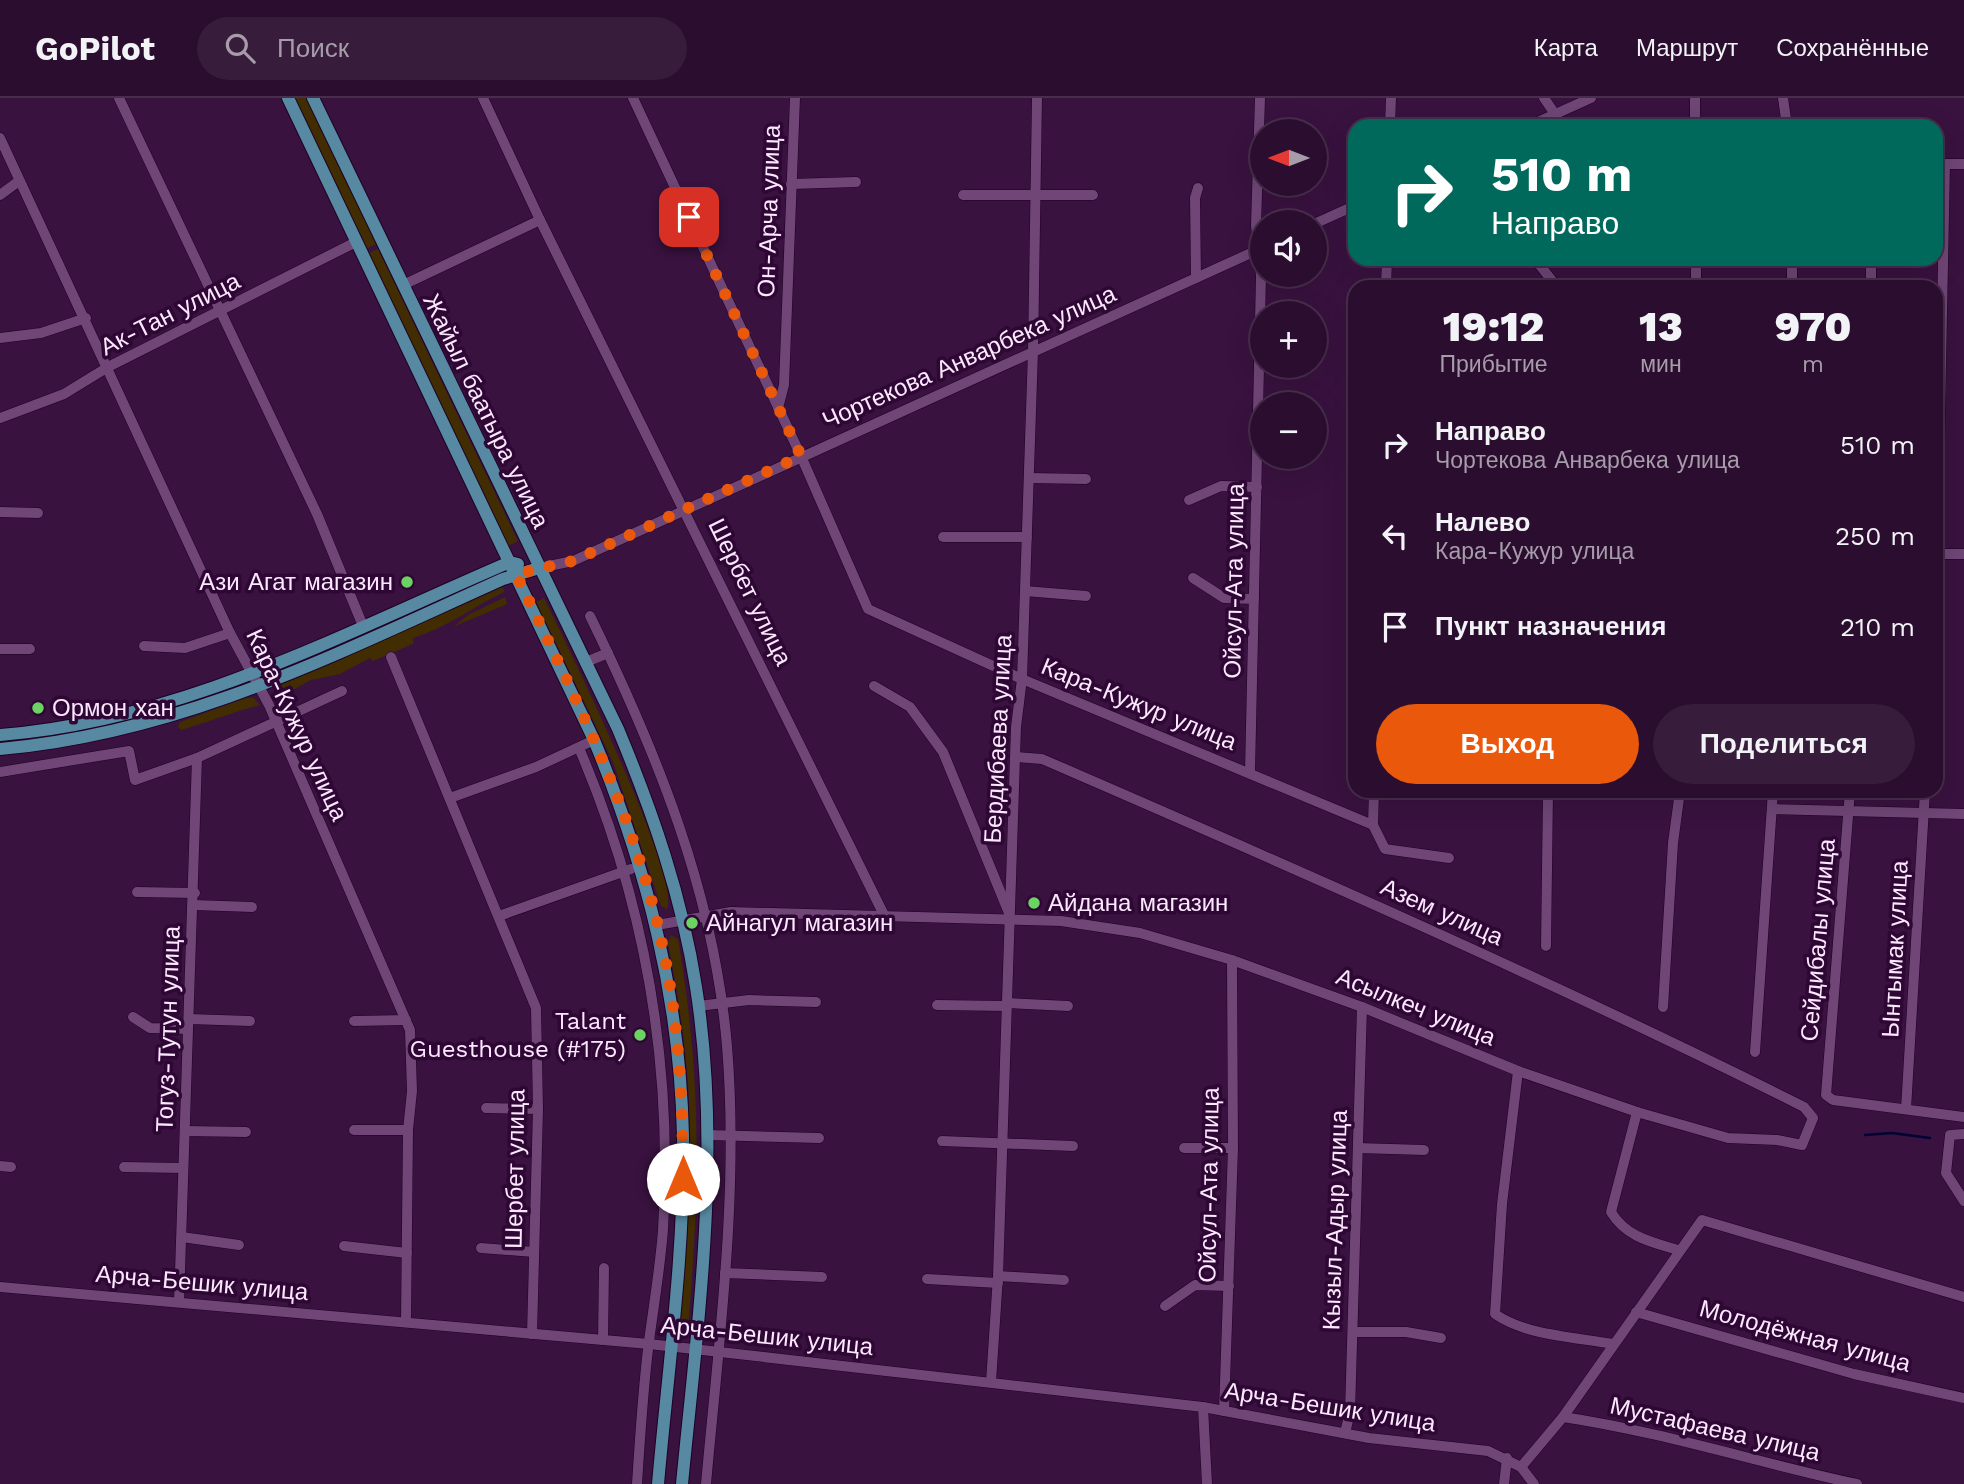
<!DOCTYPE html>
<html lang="ru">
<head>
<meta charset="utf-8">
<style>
	body { margin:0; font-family:"Work Sans",sans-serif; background:#371c3b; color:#f1f3f6; height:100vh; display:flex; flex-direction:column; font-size:26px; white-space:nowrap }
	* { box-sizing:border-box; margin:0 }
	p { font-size:23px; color:#a69caa }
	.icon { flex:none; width:38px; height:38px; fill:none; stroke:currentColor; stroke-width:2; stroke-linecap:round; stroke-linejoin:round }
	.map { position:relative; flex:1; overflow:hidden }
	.side { position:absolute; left:1348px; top:182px; width:595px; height:518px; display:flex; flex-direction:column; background:#2b0e2f; border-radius:21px; box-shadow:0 7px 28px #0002,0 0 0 2px #472e4b }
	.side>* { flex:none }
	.banner { position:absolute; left:1348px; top:21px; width:595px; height:147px; border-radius:21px; box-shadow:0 7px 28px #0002,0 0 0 2px #472e4b; background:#00695c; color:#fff; overflow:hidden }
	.needle { width:46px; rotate:270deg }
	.fabs { position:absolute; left:1250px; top:21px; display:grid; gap:14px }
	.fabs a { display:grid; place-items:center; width:77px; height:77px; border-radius:50%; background:#2b0e2f; box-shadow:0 7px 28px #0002,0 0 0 2px #472e4b; font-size:35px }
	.pin { position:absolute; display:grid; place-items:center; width:60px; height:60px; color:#fff; margin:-30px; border-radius:14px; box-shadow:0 4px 10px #0006 }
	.me { position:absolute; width:77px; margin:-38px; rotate:0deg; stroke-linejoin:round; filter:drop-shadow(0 0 5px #0008) }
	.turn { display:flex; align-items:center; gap:24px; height:147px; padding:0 28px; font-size:32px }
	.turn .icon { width:91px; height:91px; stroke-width:2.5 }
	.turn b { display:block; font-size:49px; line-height:60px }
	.eta { display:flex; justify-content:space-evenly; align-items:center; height:119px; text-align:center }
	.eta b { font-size:42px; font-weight:800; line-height:49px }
	.button { display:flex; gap:14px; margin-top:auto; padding:14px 28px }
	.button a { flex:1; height:80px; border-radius:42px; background:#ea580c; color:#fff; font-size:28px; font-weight:800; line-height:80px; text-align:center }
	.button a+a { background:#371c3b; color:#f1f3f6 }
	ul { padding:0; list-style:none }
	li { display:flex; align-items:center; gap:21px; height:91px; padding:0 28px }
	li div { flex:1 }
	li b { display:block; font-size:26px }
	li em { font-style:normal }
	header { display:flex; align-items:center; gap:42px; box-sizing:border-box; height:98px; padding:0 35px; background:#2b0e2f; border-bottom:2px solid #472e4b }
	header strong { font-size:33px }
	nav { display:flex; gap:38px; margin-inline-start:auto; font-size:24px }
	.search { width:490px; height:63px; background:#371c3b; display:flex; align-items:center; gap:18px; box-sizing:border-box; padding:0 24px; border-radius:38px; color:#a69caa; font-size:26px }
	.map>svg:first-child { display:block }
</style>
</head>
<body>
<header>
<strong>GoPilot</strong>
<div class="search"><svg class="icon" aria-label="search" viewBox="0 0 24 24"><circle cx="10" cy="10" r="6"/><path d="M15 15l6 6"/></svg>Поиск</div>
<nav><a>Карта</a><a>Маршрут</a><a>Сохранённые</a></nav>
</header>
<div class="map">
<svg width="1964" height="1386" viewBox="0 0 1964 1386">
	<rect width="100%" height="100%" fill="#39123f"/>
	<!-- green -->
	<g fill="#412d01">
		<path d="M 295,0 L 307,0 L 376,146 L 366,151 Z"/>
		<path d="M 378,151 L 518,443 L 508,448 L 369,155 Z"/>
		<path d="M 503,488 L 504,494 C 473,509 446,530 413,540 L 413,546 L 373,563 L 370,560 L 340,576 L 311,582 L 281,598 L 277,588 Z"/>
		<path d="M 505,499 L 507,506 L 453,529 L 468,517 Z"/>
		<path d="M 544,500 C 565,542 682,780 667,811 L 661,808 L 613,664 L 536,504 Z"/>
		<path d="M 246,600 L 254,600 L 260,607 C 233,614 207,625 181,632 L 178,629 L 180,624 Z"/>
		<path d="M 671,837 L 678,841 C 702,979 700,1091 688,1230 L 685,1235 L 678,1230 C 684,1164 691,1098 690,1031 C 689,968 680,906 668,845 Z"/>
	</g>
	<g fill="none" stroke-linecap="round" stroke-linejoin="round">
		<!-- stream -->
		<path stroke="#000333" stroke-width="2.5" d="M 1865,1037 L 1892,1035 L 1930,1040"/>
		<defs>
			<g id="minor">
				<path d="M 119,0 L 317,416 L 363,528"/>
				<path d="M 483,0 L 540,122 L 885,819"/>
				<path d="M 633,0 L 801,358 L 868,511 L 1022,581 L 1373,727"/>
				<path d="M 1544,0 L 1555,16"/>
				<path d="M 1695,0 L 1695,28"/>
				<path d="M 1783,0 L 1787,28"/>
				<path d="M 1390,28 L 1391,0"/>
				<path d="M 1529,28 L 1591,0"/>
				<path d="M 0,40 L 230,535 L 269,607 L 410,932 L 412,993 L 408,1032 L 406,1223"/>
				<path d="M 1936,66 L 1964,66"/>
				<path d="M 791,86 L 856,84"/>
				<path d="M 0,97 L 19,83"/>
				<path d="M 963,97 L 1093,97"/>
				<path d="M 1314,126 L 1354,108"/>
				<path d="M 1535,161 L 1557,189"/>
				<path d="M 1696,161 L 1696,189"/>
				<path d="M 1196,180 L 1195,100 L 1198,90"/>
				<path d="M 403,187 L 540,122"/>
				<path d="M 1386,189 L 1387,161"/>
				<path d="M 1792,189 L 1792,161"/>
				<path d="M 1871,189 L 1871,161"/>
				<path d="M 0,240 L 41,235 L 86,220"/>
				<path d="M 778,310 L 784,287 L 795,0"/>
				<path d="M 0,320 L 64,296 L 108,269 L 356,144"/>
				<path d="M 1029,380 L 1086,381"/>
				<path d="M 1189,402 L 1221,388 L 1257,389"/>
				<path d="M 0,414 L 38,415"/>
				<path d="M 943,439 L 1027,439"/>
				<path d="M 1936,456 L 1964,456"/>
				<path d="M 539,470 L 573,463 L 1262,150"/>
				<path d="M 1193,480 L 1224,500 L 1254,501"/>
				<path d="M 1025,493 L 1086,498"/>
				<path d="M 1936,514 L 1945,66"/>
				<path d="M 590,518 C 657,655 714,795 727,948 C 739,1094 719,1241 706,1386"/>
				<path d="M 144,548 L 185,550 L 230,535"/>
				<path d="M 0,551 L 30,551"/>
				<path d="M 391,559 L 536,910 L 538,1011 L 532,1236"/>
				<path d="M 586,564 L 608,555"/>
				<path d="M 874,588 L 910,609 L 943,654 L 1009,815"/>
				<path d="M 579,650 C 645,804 673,965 663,1132 C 660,1170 654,1206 649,1243 C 643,1291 640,1338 637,1386"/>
				<path d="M 0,674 L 129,653 L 135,682 L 197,660 L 342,593"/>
				<path d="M 1250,674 L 1261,178 L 1256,127 L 1260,0"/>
				<path d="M 1850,693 L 1826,997 L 1833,1002 L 1964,1019"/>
				<path d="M 1503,696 L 1548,696"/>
				<path d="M 450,700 L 536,669 L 594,642"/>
				<path d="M 1772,711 L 1964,716"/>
				<path d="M 1373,727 L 1385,751 L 1449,760"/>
				<path d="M 1373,727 L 1374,693"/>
				<path d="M 137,794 L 195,795"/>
				<path d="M 194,807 L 252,809"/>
				<path d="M 499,818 L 631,771"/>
				<path d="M 657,827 L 731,814 L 1061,823 L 1140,835 L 1232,862 L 1362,909 L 1518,973 L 1637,1014 L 1728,1040 L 1777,1042 L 1802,1047 L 1813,1020 L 1804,1009 L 1770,992 C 1531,874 1287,767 1042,661 L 1016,659"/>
				<path d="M 1546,848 L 1548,693"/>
				<path d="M 1007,905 L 1068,908"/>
				<path d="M 937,907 L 1006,908"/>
				<path d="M 698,908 L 749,902 L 816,904"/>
				<path d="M 1663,909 L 1673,745 L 1680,693"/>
				<path d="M 133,919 L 150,930 L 188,931"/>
				<path d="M 189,921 L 250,923"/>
				<path d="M 354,923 L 406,922"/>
				<path d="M 1755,954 L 1773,693"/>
				<path d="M 1518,973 L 1502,1106 L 1495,1216 C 1527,1238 1575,1239 1613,1246"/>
				<path d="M 486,1010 L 538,1011"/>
				<path d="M 1906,1011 L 1925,693"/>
				<path d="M 1637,1014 L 1611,1114 C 1626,1139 1651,1144 1678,1152"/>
				<path d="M 354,1032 L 408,1032"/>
				<path d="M 185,1033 L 246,1034"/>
				<path d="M 1964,1036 L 1950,1037 L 1946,1075 L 1964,1103"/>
				<path d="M 708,1037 L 819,1040"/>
				<path d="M 942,1043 L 1073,1048"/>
				<path d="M 1184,1050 L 1233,1050"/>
				<path d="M 1358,1050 L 1424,1052"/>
				<path d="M 0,1068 L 11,1069"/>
				<path d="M 124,1069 L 183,1070"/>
				<path d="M 182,1139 L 239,1147"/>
				<path d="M 344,1148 L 407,1155"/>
				<path d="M 481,1150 L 534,1154"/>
				<path d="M 725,1175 L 822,1179"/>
				<path d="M 998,1178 L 1064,1182"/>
				<path d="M 927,1181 L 998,1185"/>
				<path d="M 0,1189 L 649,1246 L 1203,1309 L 1369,1340 L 1488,1353 L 1521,1369 L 1534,1386"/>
				<path d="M 179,1204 L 197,660"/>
				<path d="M 1165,1208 L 1195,1187 L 1229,1188"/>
				<path d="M 1636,1214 L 1854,1276 L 1964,1300"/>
				<path d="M 1353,1234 L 1406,1234 L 1441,1240"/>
				<path d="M 603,1242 L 604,1170"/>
				<path d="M 991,1284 L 998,1178 L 1016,629 L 1022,581 L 1033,253 L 1037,0"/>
				<path d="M 1203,1309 L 1207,1386"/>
				<path d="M 1224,1313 L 1233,1050 L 1232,862"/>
				<path d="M 1563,1319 C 1663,1334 1759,1365 1857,1386"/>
				<path d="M 1345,1335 L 1350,1314 L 1362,909"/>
				<path d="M 1521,1369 L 1563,1319 L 1702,1122 L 1964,1199"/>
				<path d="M 1504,1386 L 1507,1360"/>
			</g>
			<g id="major">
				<path d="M 288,0 L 594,642 C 647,770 680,899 683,1038 C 685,1153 668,1271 658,1386"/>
				<path d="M 313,0 L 618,631 C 653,715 682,799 696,889 C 722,1054 698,1221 682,1386"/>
				<path d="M 0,637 C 182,623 344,535 510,464 L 518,466"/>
				<path d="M 0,651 C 183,635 338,555 503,481 L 539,470"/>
			</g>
		</defs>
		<!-- minor casing -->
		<use href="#minor" stroke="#1f0025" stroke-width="11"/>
		<!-- major casing -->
		<use href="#major" stroke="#1f0025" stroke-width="14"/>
		<!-- minor -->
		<use href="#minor" stroke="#6f4676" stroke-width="10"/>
		<!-- major -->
		<use href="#major" stroke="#578aa2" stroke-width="12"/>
	</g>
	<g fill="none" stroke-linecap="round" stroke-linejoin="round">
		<!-- route -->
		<path stroke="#ea580c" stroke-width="12" stroke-dasharray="0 21.6" d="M 683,1081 C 683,1006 679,929 664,855 C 637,721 575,598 516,476 L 573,463 L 801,358 L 689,119"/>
	</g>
	<!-- markers -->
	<g fill="#6cd362" stroke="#2e0734" stroke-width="2.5">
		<circle cx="407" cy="484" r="7"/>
		<circle cx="38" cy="610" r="7"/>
		<circle cx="1034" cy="805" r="7"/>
		<circle cx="692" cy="825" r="7"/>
		<circle cx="640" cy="937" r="7"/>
	</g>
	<g text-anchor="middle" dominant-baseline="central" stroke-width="7" stroke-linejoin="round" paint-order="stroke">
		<!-- street labels -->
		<g font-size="24" fill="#fce8fe" stroke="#2e0734">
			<text transform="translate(769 113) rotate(-88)">Он-Арча улица</text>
			<text transform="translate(170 216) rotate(-27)">Ак-Тан улица</text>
			<text transform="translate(969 259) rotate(-24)">Чортекова Анварбека улица</text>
			<text transform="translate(486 313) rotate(64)">Жайыл баатыра улица</text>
			<text transform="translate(1234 483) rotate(-89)">Ойсул-Ата улица</text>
			<text transform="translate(750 494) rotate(64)">Шербет улица</text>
			<text transform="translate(1139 606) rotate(22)">Кара-Кужур улица</text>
			<text transform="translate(297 627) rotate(65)">Кара-Кужур улица</text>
			<text transform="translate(998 641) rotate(-87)">Бердибаева улица</text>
			<text transform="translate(1442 814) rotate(24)">Азем улица</text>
			<text transform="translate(1818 842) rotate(-85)">Сейдибалы улица</text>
			<text transform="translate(1895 851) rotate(-87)">Ынтымак улица</text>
			<text transform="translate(1416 909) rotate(22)">Асылкеч улица</text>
			<text transform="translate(168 931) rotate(-88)">Тогуз-Тутун улица</text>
			<text transform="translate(515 1071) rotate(-89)">Шербет улица</text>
			<text transform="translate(1209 1087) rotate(-89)">Ойсул-Ата улица</text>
			<text transform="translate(1335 1122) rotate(-88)">Кызыл-Адыр улица</text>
			<text transform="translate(202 1185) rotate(5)">Арча-Бешик улица</text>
			<text transform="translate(767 1238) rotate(6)">Арча-Бешик улица</text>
			<text transform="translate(1805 1238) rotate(15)">Молодёжная улица</text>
			<text transform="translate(1330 1309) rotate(9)">Арча-Бешик улица</text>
			<text transform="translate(1715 1331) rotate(13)">Мустафаева улица</text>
		</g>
		<!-- poi labels -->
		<g font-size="24" fill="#fce8fe" stroke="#2e0734" text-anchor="start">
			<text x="393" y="484" text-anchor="end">Ази Агат магазин</text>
			<text x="52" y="610">Ормон хан</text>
			<text x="1048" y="805">Айдана магазин</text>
			<text x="706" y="825">Айнагул магазин</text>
			<text x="626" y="923" text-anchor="end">Talant<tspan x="626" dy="28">Guesthouse (#175)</tspan></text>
		</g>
	</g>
</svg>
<div class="fabs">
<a><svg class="needle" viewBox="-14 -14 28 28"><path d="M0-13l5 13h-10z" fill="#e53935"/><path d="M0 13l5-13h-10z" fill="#a69caa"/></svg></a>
<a><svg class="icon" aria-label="sound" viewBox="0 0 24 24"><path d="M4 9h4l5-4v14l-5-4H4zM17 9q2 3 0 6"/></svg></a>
<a>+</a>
<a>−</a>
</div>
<div class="pin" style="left:689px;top:119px;background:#d93025"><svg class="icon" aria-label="arrive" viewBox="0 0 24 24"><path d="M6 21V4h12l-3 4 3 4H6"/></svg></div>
<svg class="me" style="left:683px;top:1081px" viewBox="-20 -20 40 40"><circle r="19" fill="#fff"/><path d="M0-13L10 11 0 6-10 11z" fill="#ea580c"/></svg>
<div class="banner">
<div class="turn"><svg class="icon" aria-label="right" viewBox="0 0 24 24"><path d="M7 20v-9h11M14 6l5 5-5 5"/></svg><div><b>510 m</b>Направо</div></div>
</div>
<section class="side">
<div class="eta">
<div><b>19:12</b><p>Прибытие</p></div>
<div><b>13</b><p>мин</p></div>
<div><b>970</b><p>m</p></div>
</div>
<ul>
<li><svg class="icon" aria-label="right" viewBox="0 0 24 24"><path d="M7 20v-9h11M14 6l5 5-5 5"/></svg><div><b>Направо</b><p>Чортекова Анварбека улица</p></div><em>510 m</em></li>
<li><svg class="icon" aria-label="left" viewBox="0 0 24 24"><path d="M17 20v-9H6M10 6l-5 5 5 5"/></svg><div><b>Налево</b><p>Кара-Кужур улица</p></div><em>250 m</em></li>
<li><svg class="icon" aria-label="arrive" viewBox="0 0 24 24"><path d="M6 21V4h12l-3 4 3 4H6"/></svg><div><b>Пункт назначения</b></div><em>210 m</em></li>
</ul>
<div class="button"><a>Выход</a><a>Поделиться</a></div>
</section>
</div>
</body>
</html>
